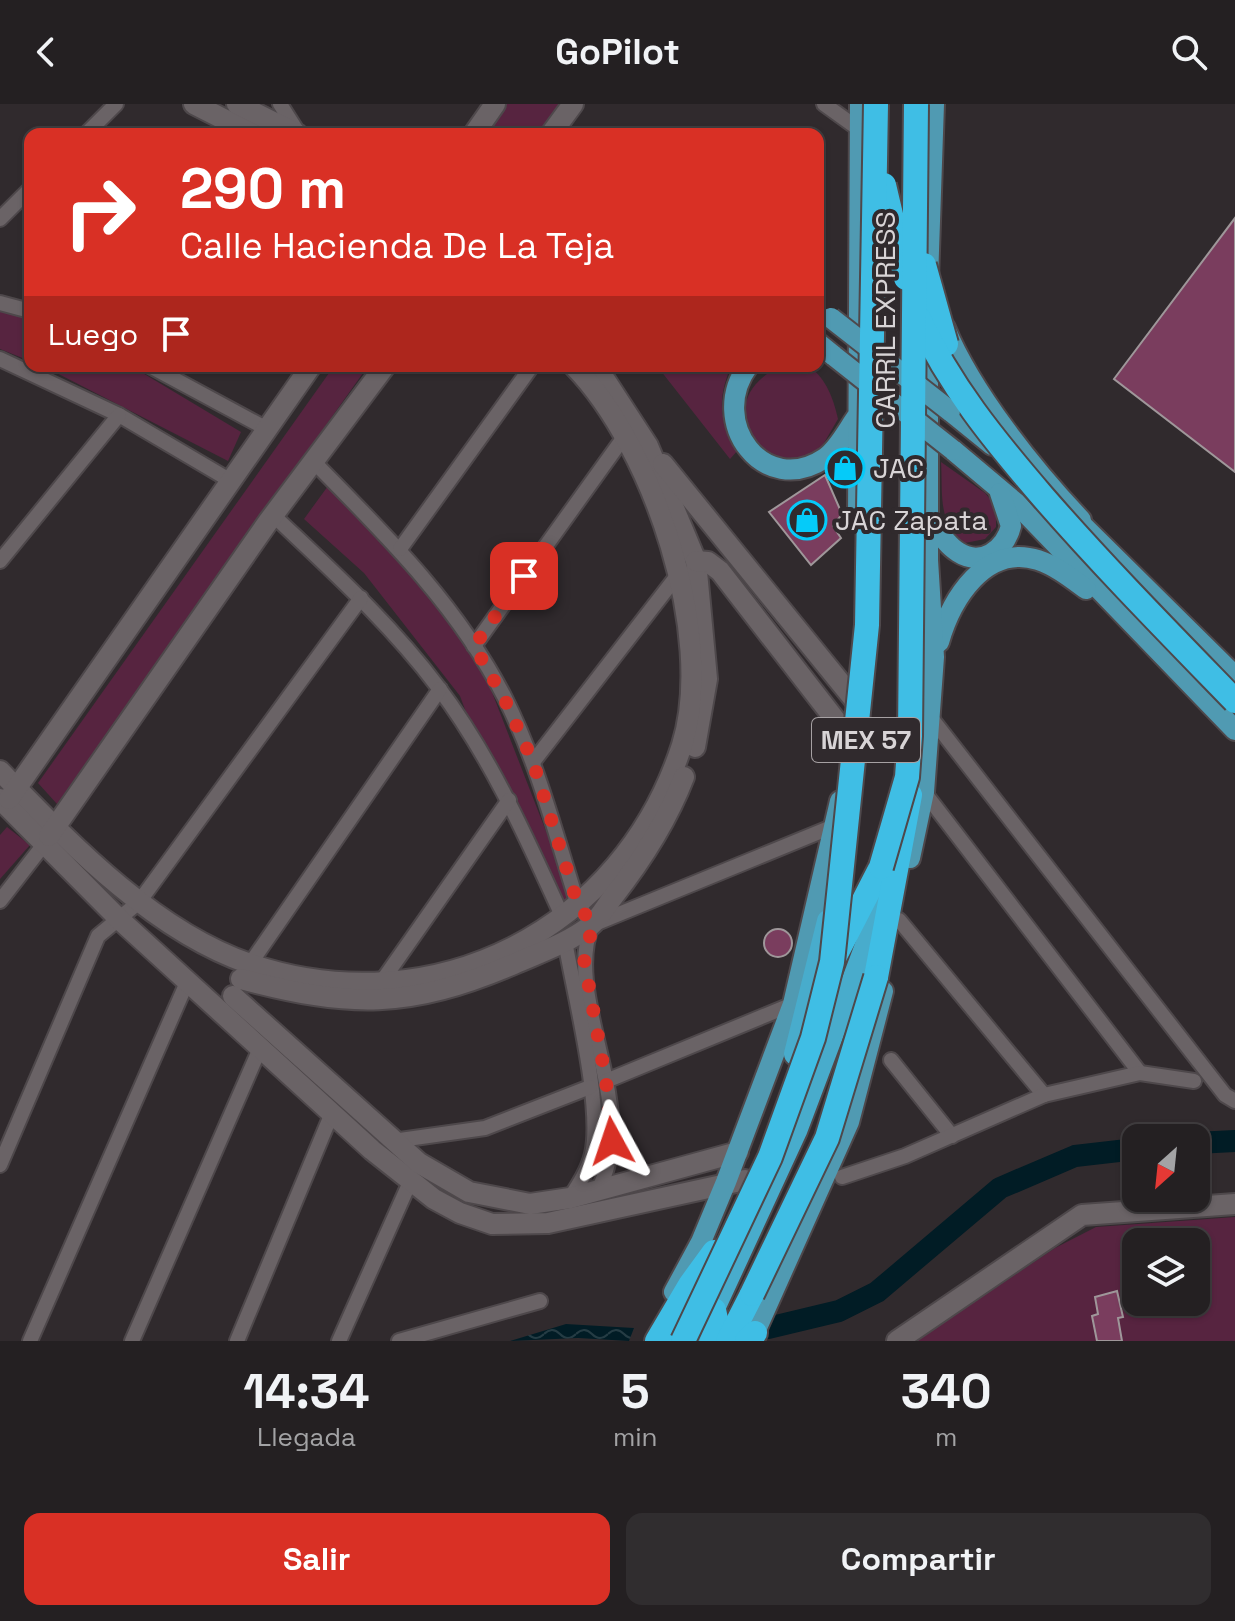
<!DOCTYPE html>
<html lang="es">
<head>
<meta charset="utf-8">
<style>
	body { margin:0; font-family:"Space Grotesk",sans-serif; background:#302d2f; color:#f1f3f6; height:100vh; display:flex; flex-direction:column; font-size:30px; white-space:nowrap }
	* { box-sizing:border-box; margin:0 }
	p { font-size:26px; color:#a3a3a5 }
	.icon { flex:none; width:44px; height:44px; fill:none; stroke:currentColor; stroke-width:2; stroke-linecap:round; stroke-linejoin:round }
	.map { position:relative; height:1237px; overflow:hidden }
	.drawer { display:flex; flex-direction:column; background:#242022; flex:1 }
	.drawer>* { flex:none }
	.banner { position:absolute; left:24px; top:24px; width:800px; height:244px; border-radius:16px; box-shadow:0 2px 6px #0004,0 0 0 2px #413e40; background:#d93025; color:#fff; overflow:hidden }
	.needle { width:52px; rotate:207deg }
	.fabs { position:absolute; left:1122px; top:1020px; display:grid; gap:16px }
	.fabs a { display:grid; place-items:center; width:88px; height:88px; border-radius:16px; background:#242022; box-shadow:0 2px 6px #0004,0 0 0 2px #413e40; font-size:40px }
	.pin { position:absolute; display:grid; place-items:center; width:68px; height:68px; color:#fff; margin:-34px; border-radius:16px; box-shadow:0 4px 12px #0006 }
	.me { position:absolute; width:88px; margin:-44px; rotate:355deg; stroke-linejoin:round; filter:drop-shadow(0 0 6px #0008) }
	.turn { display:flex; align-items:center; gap:28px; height:168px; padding:0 24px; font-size:36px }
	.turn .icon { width:104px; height:104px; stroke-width:2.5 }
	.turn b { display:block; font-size:56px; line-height:68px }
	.then { display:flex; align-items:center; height:76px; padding:0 24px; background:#0003; gap:16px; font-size:30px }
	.eta { display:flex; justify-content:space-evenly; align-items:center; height:136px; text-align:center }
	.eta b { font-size:48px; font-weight:700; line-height:56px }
	.action { display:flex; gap:16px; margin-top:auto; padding:16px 24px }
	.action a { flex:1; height:92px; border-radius:16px; background:#d93025; color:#fff; font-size:32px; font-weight:700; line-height:92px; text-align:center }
	.action a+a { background:#302d2f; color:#f1f3f6 }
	header { display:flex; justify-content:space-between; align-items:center; height:104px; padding:0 24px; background:#242022; font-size:36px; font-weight:700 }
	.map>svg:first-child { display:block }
</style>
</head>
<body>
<header><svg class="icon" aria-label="back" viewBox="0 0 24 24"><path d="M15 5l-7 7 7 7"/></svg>GoPilot<svg class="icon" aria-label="search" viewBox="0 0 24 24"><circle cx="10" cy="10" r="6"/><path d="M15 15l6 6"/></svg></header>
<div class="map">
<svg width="1235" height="1237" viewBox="0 0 1235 1237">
	<defs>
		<pattern id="water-waves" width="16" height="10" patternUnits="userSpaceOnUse" patternTransform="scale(2)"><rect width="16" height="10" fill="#011c25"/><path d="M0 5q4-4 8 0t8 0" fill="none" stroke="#253c44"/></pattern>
	</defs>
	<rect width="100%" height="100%" fill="#302a2d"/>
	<!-- green -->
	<g fill="#572440" fill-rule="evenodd">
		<path d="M 506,0 L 562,0 L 540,30 L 485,30 Z"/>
		<path d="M 0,202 L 30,210 L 30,257 L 0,245 Z"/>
		<path d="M 43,262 L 131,262 L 241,328 L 228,357 Z"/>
		<path d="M 334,262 L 368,262 L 57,700 L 38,679 Z"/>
		<path d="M 657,262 L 731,262 C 717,297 719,315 738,346 L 730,355 Z"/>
		<path d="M 780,262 L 809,262 C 827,276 833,294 838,315 L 817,351 L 794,355 L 767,351 C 734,317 738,284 780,262 Z"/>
		<path d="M 941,358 L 985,389 L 996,402 L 996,423 L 985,435 L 965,439 C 937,421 943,388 941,358 Z"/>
		<path d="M 328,382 L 426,483 L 481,560 L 570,789 L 558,808 L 483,654 L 460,592 L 364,469 L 304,415 Z"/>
		<path d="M 7,723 L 30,741 L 0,775 L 0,731 Z"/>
		<path d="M 1235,1113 L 1235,1237 L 916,1237 L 1055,1144 L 1096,1123 ZM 1136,1138 L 1196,1138 L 1196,1198 L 1136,1198 Z"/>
	</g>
	<!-- water -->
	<path fill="url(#water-waves)" d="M 566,1220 L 634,1224 L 629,1237 L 578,1234 L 510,1237 Z"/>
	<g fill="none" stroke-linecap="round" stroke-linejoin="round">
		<!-- river -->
		<g stroke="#011c25" stroke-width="22">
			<path d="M 1196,1039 L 1235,1037"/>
			<path d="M 768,1224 L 839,1207 L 877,1188 L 1000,1084 L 1075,1052 L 1136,1045"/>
		</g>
	</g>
	<!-- building -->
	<g fill="#7a3d5e" stroke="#9f979a" stroke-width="2">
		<path d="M 1235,114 L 1235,368 L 1114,275 Z"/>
		<path d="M 825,371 L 842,410 L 833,422 L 841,434 L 811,461 L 769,408 Z"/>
		<circle cx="778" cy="839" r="14"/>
		<path d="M 1117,1187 L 1123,1213 L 1118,1214 L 1122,1237 L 1097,1237 L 1092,1212 L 1098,1210 L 1095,1193 Z"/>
	</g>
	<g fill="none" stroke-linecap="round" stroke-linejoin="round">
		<defs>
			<g id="minor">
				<path d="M 280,0 L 299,30"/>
				<path d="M 824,0 L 860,26"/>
				<path d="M 86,30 L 116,0"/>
				<path d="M 0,115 L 30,85"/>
				<path d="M 0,199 L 30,207"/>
				<path d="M 0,255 L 119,311 L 231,377"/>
				<path d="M 150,262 L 267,325"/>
				<path d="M 314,358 C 386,431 458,502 505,594 C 538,660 556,732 578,801 L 593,821"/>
				<path d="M 273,411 C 331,466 390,519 438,583 C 491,653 527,735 563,814"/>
				<path d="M 400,445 L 532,262"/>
				<path d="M 0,457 L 119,311"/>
				<path d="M 474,542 L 624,333"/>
				<path d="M 932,615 L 1225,991 L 1235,997"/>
				<path d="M 533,658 L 680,468"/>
				<path d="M 924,688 L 1140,969"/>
				<path d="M 0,797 L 45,739"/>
				<path d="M 899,816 L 1044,991"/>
				<path d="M 597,819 L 834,722"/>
				<path d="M 592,821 C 562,894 642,1004 598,1086"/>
				<path d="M 565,837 C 574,889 603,1003 592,1050 C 588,1066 579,1080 570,1094"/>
				<path d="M 250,860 L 440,585"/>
				<path d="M 380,880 L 509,696"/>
				<path d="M 891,956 L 952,1032"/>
				<path d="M 606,977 L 793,900"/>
				<path d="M 393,1037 L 485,1024 L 590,983"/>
				<path d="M 0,1061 L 98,832 L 139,798 L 361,494"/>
				<path d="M 842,1073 L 905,1052 L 1044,991 L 1140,969 L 1194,977"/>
				<path d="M 30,1237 L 188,876"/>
				<path d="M 132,1237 L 261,942"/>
				<path d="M 237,1237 L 332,1009"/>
				<path d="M 339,1237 L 410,1078"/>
				<path d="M 399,1237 L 540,1197"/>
			</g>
			<g id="secondary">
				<path d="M 194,0 L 253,30"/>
				<path d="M 237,0 L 297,30"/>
				<path d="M 474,30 L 495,0"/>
				<path d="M 551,30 L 573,0"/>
				<path d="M 596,262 L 648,342 L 696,457 L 707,575 L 695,643"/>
				<path d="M 663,360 L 857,599"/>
				<path d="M 696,457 L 708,458 L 720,467 L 854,640"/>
				<path d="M 0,667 C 70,739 153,827 250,860 C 434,922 623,826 682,641 C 716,532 653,343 574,262"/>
				<path d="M 0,695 L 119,815 L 372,1046 L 434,1095 L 460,1109 L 492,1120 L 548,1119 L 745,1076"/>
				<path d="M 9,695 L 311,262"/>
				<path d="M 49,732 L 268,418 L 385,262"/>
				<path d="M 241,875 C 351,904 408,905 514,860 C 539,849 568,839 590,822 C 599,815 606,802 613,793 C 642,756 667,717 684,673"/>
				<path d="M 233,892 L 419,1059 L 469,1088 L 530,1100 L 570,1094 L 738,1048"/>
				<path d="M 897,1237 L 1082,1111 L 1235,1100"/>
			</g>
			<g id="primary">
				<path d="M 928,176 L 934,0"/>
				<path d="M 945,224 C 972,289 1033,365 1081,416"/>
				<path d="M 818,239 L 834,252"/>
				<path d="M 748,262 C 707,318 764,395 825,354 C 838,345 847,327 856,314"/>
				<path d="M 950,307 L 992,341"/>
				<path d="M 953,346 L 1016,399 L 1235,626"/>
				<path d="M 1070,409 L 1235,572"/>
				<path d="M 928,414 C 937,425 946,441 958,448 C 981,463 1005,446 1011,422 L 1000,389"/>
				<path d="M 858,415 L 860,0"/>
				<path d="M 939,538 C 951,496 985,439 1038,456 C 1056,462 1071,474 1086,485"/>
				<path d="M 910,754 L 924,688 L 934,553 L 928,456 L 928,232"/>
				<path d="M 674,1188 L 701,1138 L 726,1078 L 793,900 L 840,697"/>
				<path d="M 751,1237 L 849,1018 L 883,887"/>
			</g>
			<g id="trunk">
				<path d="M 795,950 L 828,817"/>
				<path d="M 699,1237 L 796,1027 L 876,815 L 881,791"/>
			</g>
			<g id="motorway">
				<path d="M 832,858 L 881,763"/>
				<path d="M 876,873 L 910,691"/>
				<path d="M 657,1237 L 690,1181 L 714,1148"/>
				<path d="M 712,1237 L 717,1220 L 714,1206"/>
				<path d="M 728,1237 L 752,1190"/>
				<path d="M 747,1237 L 755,1229"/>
			</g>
		</defs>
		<!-- minor casing -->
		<use href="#minor" stroke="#4e484b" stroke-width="18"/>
		<!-- secondary casing -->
		<use href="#secondary" stroke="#4e484b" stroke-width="24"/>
		<!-- primary casing -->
		<use href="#primary" stroke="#4e484b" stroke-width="24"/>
		<!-- trunk casing -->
		<use href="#trunk" stroke="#4e484b" stroke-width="26"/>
		<!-- motorway casing -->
		<use href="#motorway" stroke="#4e484b" stroke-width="28"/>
		<!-- minor -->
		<use href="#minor" stroke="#6a6366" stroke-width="14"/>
		<!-- secondary -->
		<use href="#secondary" stroke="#6a6366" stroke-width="20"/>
		<!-- primary -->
		<use href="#primary" stroke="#509ab2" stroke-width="20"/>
		<!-- trunk -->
		<use href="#trunk" stroke="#48accc" stroke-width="22"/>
		<!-- motorway -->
		<use href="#motorway" stroke="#3fbee5" stroke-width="24"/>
		<defs>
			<g id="primary-bridge">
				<path d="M 831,214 L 950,307"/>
				<path d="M 834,252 L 953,346"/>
			</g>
			<g id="motorway-bridge">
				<path d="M 884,81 L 906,174"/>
				<path d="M 924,161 L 946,240"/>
				<path d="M 918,213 C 949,281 994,336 1043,393 C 1104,463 1170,530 1235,597"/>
				<path d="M 881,763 L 907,673 L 910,632 L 916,0"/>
				<path d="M 752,1190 L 827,1034 L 876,873"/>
				<path d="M 683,1237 L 770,1053 L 813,934 L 832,858 L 867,521 L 876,0"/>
			</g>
		</defs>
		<!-- primary-bridge casing -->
		<use href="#primary-bridge" stroke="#4e484b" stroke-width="24" stroke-linecap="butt"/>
		<!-- motorway-bridge casing -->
		<use href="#motorway-bridge" stroke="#4e484b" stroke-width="28" stroke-linecap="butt"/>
		<!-- primary-bridge -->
		<use href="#primary-bridge" stroke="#509ab2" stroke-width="20"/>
		<!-- motorway-bridge -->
		<use href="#motorway-bridge" stroke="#3fbee5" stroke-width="24"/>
	</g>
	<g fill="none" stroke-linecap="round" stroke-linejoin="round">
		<!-- route -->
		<path stroke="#d93025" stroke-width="14" stroke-dasharray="0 25.2" d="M 524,472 L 474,542 L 504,594 L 533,658 L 578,801 L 593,821 L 584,855 L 606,977 L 612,1037"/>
	</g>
	<!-- icons -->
	<defs>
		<symbol id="shop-ring" viewBox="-11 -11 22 22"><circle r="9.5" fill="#302a2d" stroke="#05cbf9" stroke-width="1.5"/><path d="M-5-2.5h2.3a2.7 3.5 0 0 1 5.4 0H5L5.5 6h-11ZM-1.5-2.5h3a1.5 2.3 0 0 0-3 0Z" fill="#05cbf9"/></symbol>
	</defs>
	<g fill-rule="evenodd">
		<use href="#shop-ring" x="823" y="342" width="44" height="44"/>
		<use href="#shop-ring" x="785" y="394" width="44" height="44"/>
	</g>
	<g text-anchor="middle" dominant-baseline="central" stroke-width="8" stroke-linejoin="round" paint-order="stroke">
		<!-- shield labels -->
		<rect fill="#302a2d" stroke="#a6a1a3" stroke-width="2" x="812" y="614" width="108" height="44" rx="6"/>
		<g font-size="26" font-weight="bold" fill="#d8d4d6">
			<text x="866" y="636">MEX 57</text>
		</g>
		<!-- street labels -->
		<g font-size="28" fill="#d8d4d6" stroke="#302a2d">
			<text transform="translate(885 216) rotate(-90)">CARRIL EXPRESS</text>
		</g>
		<!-- poi labels -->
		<g font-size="28" fill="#d8d4d6" stroke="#302a2d" text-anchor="start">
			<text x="873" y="364">JAC</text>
			<text x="835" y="416">JAC Zapata</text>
		</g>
	</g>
</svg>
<div class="fabs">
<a><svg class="needle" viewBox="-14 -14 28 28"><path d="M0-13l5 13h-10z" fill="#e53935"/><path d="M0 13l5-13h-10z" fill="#a3a3a5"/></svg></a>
<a><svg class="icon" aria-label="layers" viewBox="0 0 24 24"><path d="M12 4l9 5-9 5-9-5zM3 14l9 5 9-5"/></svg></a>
</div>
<div class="pin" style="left:524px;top:472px;background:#d93025"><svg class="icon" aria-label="arrive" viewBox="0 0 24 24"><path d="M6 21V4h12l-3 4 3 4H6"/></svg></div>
<svg class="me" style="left:612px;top:1037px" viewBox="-20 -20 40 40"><path d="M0-17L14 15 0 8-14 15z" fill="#d93025" stroke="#fff" stroke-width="4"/></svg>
<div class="banner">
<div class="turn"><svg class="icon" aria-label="right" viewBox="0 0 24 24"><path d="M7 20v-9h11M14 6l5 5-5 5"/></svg><div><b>290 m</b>Calle Hacienda De La Teja</div></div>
<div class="then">Luego<svg class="icon" aria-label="arrive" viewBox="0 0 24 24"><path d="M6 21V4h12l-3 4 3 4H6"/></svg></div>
</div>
</div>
<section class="drawer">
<div class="eta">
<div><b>14:34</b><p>Llegada</p></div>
<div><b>5</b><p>min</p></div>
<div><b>340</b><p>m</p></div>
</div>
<div class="action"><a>Salir</a><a>Compartir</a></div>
</section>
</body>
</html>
